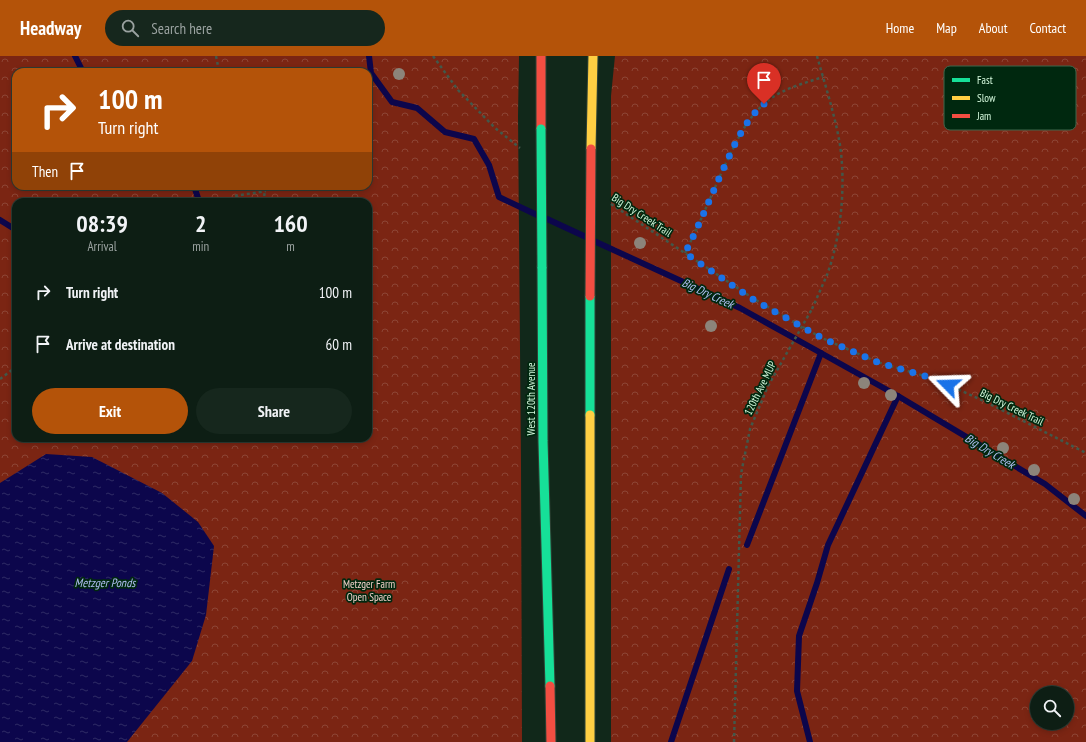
<!DOCTYPE html>
<html lang="en">
<head>
<meta charset="utf-8">
<style>
	body { margin:0; font-family:"PT Sans Narrow",sans-serif; background:#16271d; color:#f1f3f6; height:100vh; display:flex; flex-direction:column; font-size:15px; white-space:nowrap }
	* { box-sizing:border-box; margin:0 }
	p { font-size:13px; color:#9aa2a0 }
	.icon { flex:none; width:22px; height:22px; fill:none; stroke:currentColor; stroke-width:2; stroke-linecap:round; stroke-linejoin:round }
	.map { position:relative; flex:1; overflow:hidden }
	.sheet { position:absolute; left:12px; top:142px; width:360px; height:244px; display:flex; flex-direction:column; background:#0d1e14; border-radius:12px; box-shadow:0 2px 6px #0003,0 0 0 1px #2d3c34 }
	.sheet>* { flex:none }
	.guide { position:absolute; left:12px; top:12px; width:360px; height:122px; border-radius:12px; box-shadow:0 2px 6px #0003,0 0 0 1px #2d3c34; background:#b45309; color:#fff; overflow:hidden }
	.tools { position:absolute; left:1030px; top:630px; display:grid; gap:8px }
	.tools a { display:grid; place-items:center; width:44px; height:44px; border-radius:50%; background:#0d1e14; box-shadow:0 2px 6px #0003,0 0 0 1px #2d3c34; font-size:20px }
	.pin { position:absolute; display:grid; place-items:center; width:34px; height:34px; color:#fff; margin:-41px -17px; border-radius:50% 50% 50% 0; rotate:-45deg; box-shadow:0 0 4px #0007 }
	.pin .icon { rotate:45deg }
	.me { position:absolute; width:44px; margin:-22px; rotate:292deg; stroke-linejoin:round; filter:drop-shadow(0 0 3px #0008) }
	.turn { display:flex; align-items:center; gap:14px; height:84px; padding:0 20px; font-size:18px }
	.turn .icon { width:52px; height:52px; stroke-width:2.5 }
	.turn b { display:block; font-size:28px; line-height:34px }
	.then { display:flex; align-items:center; height:38px; padding:0 20px; background:#0003; gap:8px; font-size:15px }
	.eta { display:flex; justify-content:space-evenly; align-items:center; height:68px; text-align:center }
	.eta b { font-size:24px; font-weight:800; line-height:28px }
	.primary-button { display:flex; gap:8px; margin-top:auto; padding:8px 20px }
	.primary-button a { flex:1; height:46px; border-radius:24px; background:#b45309; color:#fff; font-size:16px; font-weight:800; line-height:46px; text-align:center }
	.primary-button a+a { background:#16271d; color:#f1f3f6 }
	ul { padding:0; list-style:none }
	li { display:flex; align-items:center; gap:12px; height:52px; padding:0 20px }
	li div { flex:1 }
	li b { display:block; font-size:15px }
	li em { font-style:normal }
	header { display:flex; align-items:center; gap:24px; box-sizing:border-box; height:56px; padding:0 20px; background:#b45309; color:#fff }
	header strong { font-size:19px }
	nav { display:flex; gap:22px; margin-inline-start:auto; font-size:14px }
	.search { width:280px; height:36px; background:#16271d; display:flex; align-items:center; gap:10px; box-sizing:border-box; padding:0 14px; border-radius:22px; color:#9aa2a0; font-size:15px }
	.map>svg:first-child { display:block }
</style>
</head>
<body>
<header>
<strong>Headway</strong>
<div class="search"><svg class="icon" aria-label="search" viewBox="0 0 24 24"><circle cx="10" cy="10" r="6"/><path d="M15 15l6 6"/></svg>Search here</div>
<nav><a>Home</a><a>Map</a><a>About</a><a>Contact</a></nav>
</header>
<div class="map">
<svg width="1086" height="686" viewBox="0 0 1086 686">
	<defs>
		<pattern id="forest-crowns" width="20" height="18" patternUnits="userSpaceOnUse"><rect width="20" height="18" fill="#7b2513"/><path d="M2 6a3 3 0 1 1 6 0M12 15a3 3 0 1 1 6 0" fill="none" stroke="#8d4535"/></pattern>
		<pattern id="water-ripples" width="26" height="14" patternUnits="userSpaceOnUse"><rect width="26" height="14" fill="#0c064c"/><path d="M2 4q2-2 4 0t4 0M15 11q2-2 4 0t4 0" fill="none" stroke="#2e2b65"/></pattern>
	</defs>
	<rect width="100%" height="100%" fill="#11281a"/>
	<!-- forest -->
	<g fill="url(#forest-crowns)" fill-rule="evenodd">
		<path d="M 0,0 L 519,0 L 518,60 L 521,409 L 522,686 L 0,686 ZM 16,16 L 368,16 L 368,130 L 16,130 ZM 16,146 L 368,146 L 368,382 L 16,382 Z"/>
		<path d="M 615,0 L 1086,0 L 1086,686 L 611,686 L 611,40 ZM 1037,637 L 1067,637 L 1067,667 L 1037,667 Z"/>
	</g>
	<!-- water -->
	<path fill="url(#water-ripples)" d="M 46,398 L 92,401 L 162,437 L 198,466 L 214,490 L 206,559 L 192,605 L 127,686 L 0,686 L 0,427 Z"/>
	<g fill="none" stroke-linecap="round" stroke-linejoin="round">
		<!-- stream -->
		<g stroke="#0c064c" stroke-width="6">
			<path d="M 75,0 L 83,16"/>
			<path d="M 369,0 L 371,17 L 392,46 L 417,52 L 445,76 L 474,83 L 489,109 L 499,141 L 537,159"/>
			<path d="M 194,130 L 198,142 L 198,146"/>
			<path d="M 545,162 L 586,181"/>
			<path d="M 0,164 L 16,174"/>
			<path d="M 594,185 L 740,252 L 821,297 L 898,340 L 1045,428 L 1086,460"/>
			<path d="M 747,489 L 821,297"/>
			<path d="M 671,686 L 729,513"/>
			<path d="M 810,686 L 797,635 L 799,580 L 817,527 L 828,489 L 898,340"/>
		</g>
		<defs>
			<g id="fast">
				<path d="M 542,211 L 543,385 L 550,630"/>
				<path d="M 590,240 L 590,359"/>
			</g>
			<g id="slow">
				<path d="M 591,93 L 593,0"/>
				<path d="M 590,359 L 590,686"/>
			</g>
			<g id="jam">
				<path d="M 541,0 L 541,73"/>
				<path d="M 550,630 L 551,686"/>
			</g>
		</defs>
		<!-- fast casing -->
		<use href="#fast" stroke="#304336" stroke-width="11"/>
		<!-- slow casing -->
		<use href="#slow" stroke="#304336" stroke-width="11"/>
		<!-- jam casing -->
		<use href="#jam" stroke="#304336" stroke-width="11"/>
		<!-- path -->
		<g stroke="#42584a" stroke-width="2.5" stroke-dasharray="3 3" stroke-linecap="butt">
			<path d="M 216,0 L 218,10 L 222,16"/>
			<path d="M 433,0 L 458,34 L 495,72 L 520,92"/>
			<path d="M 235,140 L 266,135"/>
			<path d="M 263,146 L 266,130"/>
			<path d="M 611,148 L 754,243 L 822,282 L 877,306 L 935,323 L 986,346 L 1086,397"/>
			<path d="M 685,197 C 699,169 711,140 724,111 C 737,85 746,61 770,43 C 785,32 805,27 823,21"/>
			<path d="M 812,253 C 817,242 822,230 827,219 C 841,181 846,130 840,89 C 835,59 825,29 817,0"/>
			<path d="M 0,323 L 16,311"/>
			<path d="M 734,686 L 741,418 L 750,373 L 768,330"/>
		</g>
		<!-- fast -->
		<use href="#fast" stroke="#16e098" stroke-width="9"/>
		<!-- slow -->
		<use href="#slow" stroke="#ffcf43" stroke-width="9"/>
		<!-- jam -->
		<use href="#jam" stroke="#f24e42" stroke-width="9"/>
		<defs>
			<path id="fast-bridge" d="M 541,73 L 542,211"/>
			<path id="jam-bridge" d="M 590,240 L 591,93"/>
		</defs>
		<!-- fast-bridge casing -->
		<use href="#fast-bridge" stroke="#304336" stroke-width="11" stroke-linecap="butt"/>
		<!-- jam-bridge casing -->
		<use href="#jam-bridge" stroke="#304336" stroke-width="11" stroke-linecap="butt"/>
		<!-- path-bridge -->
		<path stroke="#42584a" stroke-width="2.5" stroke-dasharray="3 3" stroke-linecap="butt" d="M 768,330 L 812,253"/>
		<!-- fast-bridge -->
		<use href="#fast-bridge" stroke="#16e098" stroke-width="9"/>
		<!-- jam-bridge -->
		<use href="#jam-bridge" stroke="#f24e42" stroke-width="9"/>
	</g>
	<!-- trees -->
	<g fill="#8c847a">
		<circle cx="399" cy="18" r="6"/>
		<circle cx="640" cy="187" r="6"/>
		<circle cx="711" cy="270" r="6"/>
		<circle cx="864" cy="327" r="6"/>
		<circle cx="891" cy="339" r="6"/>
		<circle cx="1003" cy="392" r="6"/>
		<circle cx="1034" cy="414" r="6"/>
		<circle cx="1074" cy="443" r="6"/>
	</g>
	<g fill="none" stroke-linecap="round" stroke-linejoin="round">
		<!-- route -->
		<path stroke="#1a73e8" stroke-width="7" stroke-dasharray="0 12.6" d="M 764,48 C 745,64 736,86 726,107 C 712,137 700,168 685,197 L 754,244 L 822,282 L 877,306 L 935,323 L 948,329"/>
	</g>
	<g text-anchor="middle" dominant-baseline="central" stroke-width="3.5" stroke-linejoin="round" paint-order="stroke">
		<!-- street labels -->
		<g font-size="11" fill="#d3f8dc" stroke="#00280f">
			<text transform="translate(642 159) rotate(33)">Big Dry Creek Trail</text>
			<text transform="translate(760 332) rotate(-64)">120th Ave MUP</text>
			<text transform="translate(531 343) rotate(-90)">West 120th Avenue</text>
			<text transform="translate(1012 351) rotate(26)">Big Dry Creek Trail</text>
		</g>
		<!-- park labels -->
		<g font-size="11" fill="#f1d0c9" stroke="#00280f">
			<text x="369" y="528">Metzger Farm<tspan x="369" dy="13">Open Space</tspan></text>
		</g>
		<!-- water labels -->
		<g font-size="12" font-style="italic" fill="#afbef2" stroke="#00280f">
			<text transform="translate(708 237) rotate(25)">Big Dry Creek</text>
			<text transform="translate(990 395) rotate(31)">Big Dry Creek</text>
			<text x="105" y="526">Metzger Ponds</text>
		</g>
	</g>
	<!-- legend -->
	<rect x="944" y="10" width="132" height="64" rx="6" fill="#00280f" stroke="#3f664c" stroke-width="1"/>
	<rect x="952" y="22" width="18" height="4" fill="#16e098"/>
	<rect x="952" y="40" width="18" height="4" fill="#ffcf43"/>
	<rect x="952" y="58" width="18" height="4" fill="#f24e42"/>
	<g font-size="11" fill="#d3f8dc">
		<text x="977" y="28">Fast</text>
		<text x="977" y="46">Slow</text>
		<text x="977" y="64">Jam</text>
	</g>
</svg>
<div class="tools">
<a><svg class="icon" aria-label="search" viewBox="0 0 24 24"><circle cx="10" cy="10" r="6"/><path d="M15 15l6 6"/></svg></a>
</div>
<div class="pin" style="left:764px;top:48px;background:#d93025"><svg class="icon" aria-label="arrive" viewBox="0 0 24 24"><path d="M6 21V4h12l-3 4 3 4H6"/></svg></div>
<svg class="me" style="left:948px;top:329px" viewBox="-20 -20 40 40"><path d="M0-17L14 15 0 8-14 15z" fill="#1a73e8" stroke="#fff" stroke-width="4"/></svg>
<div class="guide">
<div class="turn"><svg class="icon" aria-label="right" viewBox="0 0 24 24"><path d="M7 20v-9h11M14 6l5 5-5 5"/></svg><div><b>100 m</b>Turn right</div></div>
<div class="then">Then<svg class="icon" aria-label="arrive" viewBox="0 0 24 24"><path d="M6 21V4h12l-3 4 3 4H6"/></svg></div>
</div>
<section class="sheet">
<div class="eta">
<div><b>08:39</b><p>Arrival</p></div>
<div><b>2</b><p>min</p></div>
<div><b>160</b><p>m</p></div>
</div>
<ul>
<li><svg class="icon" aria-label="right" viewBox="0 0 24 24"><path d="M7 20v-9h11M14 6l5 5-5 5"/></svg><div><b>Turn right</b></div><em>100 m</em></li>
<li><svg class="icon" aria-label="arrive" viewBox="0 0 24 24"><path d="M6 21V4h12l-3 4 3 4H6"/></svg><div><b>Arrive at destination</b></div><em>60 m</em></li>
</ul>
<div class="primary-button"><a>Exit</a><a>Share</a></div>
</section>
</div>
</body>
</html>
